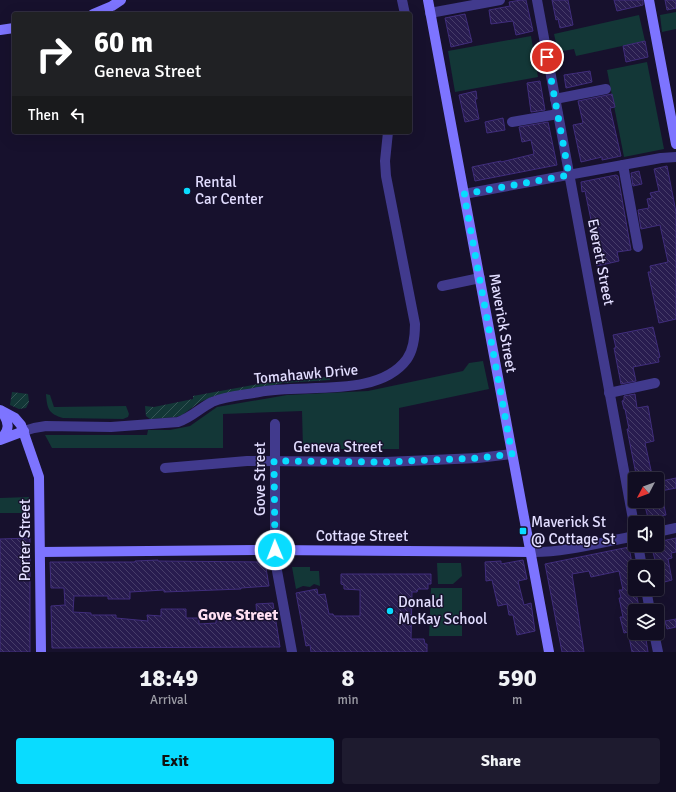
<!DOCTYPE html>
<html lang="en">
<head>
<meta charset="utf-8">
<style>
	body { margin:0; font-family:Signika,sans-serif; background:#1e1b2f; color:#f1f3f6; height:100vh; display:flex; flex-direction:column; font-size:15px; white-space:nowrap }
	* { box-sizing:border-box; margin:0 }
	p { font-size:13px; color:#9c9ca5 }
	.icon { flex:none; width:22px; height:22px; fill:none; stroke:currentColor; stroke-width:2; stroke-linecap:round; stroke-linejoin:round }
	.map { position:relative; height:652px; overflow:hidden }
	.sheet { display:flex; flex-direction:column; background:#110d22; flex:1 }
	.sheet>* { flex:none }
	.hud { position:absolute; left:12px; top:12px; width:400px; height:122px; border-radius:4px; box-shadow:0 4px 16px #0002,0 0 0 1px #302d40; background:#202124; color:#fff; overflow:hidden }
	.needle { width:26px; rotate:229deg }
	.fabs { position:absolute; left:628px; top:472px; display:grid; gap:8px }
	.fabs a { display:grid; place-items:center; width:36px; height:36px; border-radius:4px; background:#110d22; box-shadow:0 4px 16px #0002,0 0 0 1px #302d40; font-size:20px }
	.pin { position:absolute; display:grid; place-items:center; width:34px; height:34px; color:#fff; margin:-17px; border:2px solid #fff; border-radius:50%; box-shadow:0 1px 4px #0007 }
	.me { position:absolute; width:44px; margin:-22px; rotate:359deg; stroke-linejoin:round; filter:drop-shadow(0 0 3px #0008) }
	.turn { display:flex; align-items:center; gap:14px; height:84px; padding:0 16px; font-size:18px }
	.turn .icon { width:52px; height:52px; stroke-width:2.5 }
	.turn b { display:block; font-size:28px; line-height:34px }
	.then { display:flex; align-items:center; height:38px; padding:0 16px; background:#0003; gap:8px; font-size:15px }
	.eta { display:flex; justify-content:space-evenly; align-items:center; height:68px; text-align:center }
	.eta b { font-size:24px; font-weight:800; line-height:28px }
	.primary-button { display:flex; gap:8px; margin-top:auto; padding:8px 16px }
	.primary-button a { flex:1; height:46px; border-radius:4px; background:#09dcff; color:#111; font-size:16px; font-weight:800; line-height:46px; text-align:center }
	.primary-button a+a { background:#1e1b2f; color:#f1f3f6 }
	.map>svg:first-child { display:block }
</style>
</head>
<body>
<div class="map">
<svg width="676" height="652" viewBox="0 0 676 652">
	<defs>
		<pattern id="garden-furrows" width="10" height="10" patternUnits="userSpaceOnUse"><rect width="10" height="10" fill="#133737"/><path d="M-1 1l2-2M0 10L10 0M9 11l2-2" fill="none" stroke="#355455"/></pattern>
		<pattern id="building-back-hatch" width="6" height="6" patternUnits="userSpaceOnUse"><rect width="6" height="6" fill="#281c4f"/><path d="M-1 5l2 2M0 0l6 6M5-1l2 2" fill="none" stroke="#473d69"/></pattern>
	</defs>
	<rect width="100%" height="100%" fill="#17112d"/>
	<!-- green -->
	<g fill="#133737">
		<path d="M 676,12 L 676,29 L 662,32 L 660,15 Z"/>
		<path d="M 639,15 L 645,41 L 576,56 L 574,49 L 558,52 L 554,34 Z"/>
		<path d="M 531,36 L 538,77 L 455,92 L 448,51 Z"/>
		<path d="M 647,62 L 664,149 L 624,157 L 607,70 Z"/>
		<path d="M 483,361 L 489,389 L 399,408 L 399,449 L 303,449 L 302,411 L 223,414 L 223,448 L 52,448 L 45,435 L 147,435 L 148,430 L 170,430 L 190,426 L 217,407 L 287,395 L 368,391 L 463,371 L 469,363 Z"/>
		<path d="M 46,394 L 50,395 L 54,407 L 126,406 L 129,414 L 128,417 L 123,419 L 63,418 C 49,414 47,409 46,394 Z"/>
		<path d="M 29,497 L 29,513 L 0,513 L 0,498 Z"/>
		<path d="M 437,563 L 461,563 L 462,576 L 453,584 L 438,584 Z"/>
		<path d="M 292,567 L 310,567 L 310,571 L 319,571 L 320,586 L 314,584 L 310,587 L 303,586 L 296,589 Z"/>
		<path d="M 431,588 L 462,588 L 462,636 L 429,636 Z"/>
	</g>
	<!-- garden -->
	<g fill="url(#garden-furrows)">
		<path d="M 318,377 L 330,377 L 330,380 L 283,383 L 214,396 L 200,402 L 182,415 L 176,417 L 150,419 L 146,416 L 145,406 L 154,407 L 193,399 L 193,396 L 286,379 Z"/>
		<path d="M 12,392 L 28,394 L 29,402 L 26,408 L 19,409 L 10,405 Z"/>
	</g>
	<!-- building -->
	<g fill="url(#building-back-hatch)" stroke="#402d7c">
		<path d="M 521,0 L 526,0 L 533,31 L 516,35 L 513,21 L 491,24 L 489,10 L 510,6 L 509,2 Z"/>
		<path d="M 552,0 L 568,0 L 573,25 L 560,28 L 558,19 L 556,20 Z"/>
		<path d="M 614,0 L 643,0 L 643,5 L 617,11 Z"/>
		<path d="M 665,0 L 676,0 L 676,8 L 667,10 Z"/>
		<path d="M 465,14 L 472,42 L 451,47 L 445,18 Z"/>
		<path d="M 645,41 L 648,57 L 626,62 L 623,46 Z"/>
		<path d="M 590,71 L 592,82 L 566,88 L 564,75 Z"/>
		<path d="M 540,81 L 545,110 L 531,112 L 527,83 Z"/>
		<path d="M 476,91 L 477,99 L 475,99 L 479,119 L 465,122 L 459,95 Z"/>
		<path d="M 612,94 L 615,107 L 610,108 L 621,156 L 602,160 L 602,157 L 581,162 L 573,125 L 583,123 L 578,101 Z"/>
		<path d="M 503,118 L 505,130 L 487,133 L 485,122 Z"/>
		<path d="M 548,122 L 557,165 L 475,181 L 472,167 L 501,161 L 501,162 L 534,154 L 531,140 L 522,142 L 519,127 Z"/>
		<path d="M 667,166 L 676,212 L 676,319 L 659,323 L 648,272 L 651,272 L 650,266 L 668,262 L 660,225 L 641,229 L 638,210 L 649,208 L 647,199 L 652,198 L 650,193 L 659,191 L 654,169 Z"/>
		<path d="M 639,171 L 642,184 L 633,186 L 631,173 Z"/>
		<path d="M 616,175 L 618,176 L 631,250 L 617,252 L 619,261 L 597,266 L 588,221 L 591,220 L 585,191 L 582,192 L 581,182 Z"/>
		<path d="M 653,327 L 660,357 L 658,358 L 659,362 L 633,367 L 636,381 L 621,384 L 614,348 L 616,348 L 613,335 Z"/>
		<path d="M 635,394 L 637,408 L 648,406 L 654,441 L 645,443 L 653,479 L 637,479 L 627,429 L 629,429 L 625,409 L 624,409 L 622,401 L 624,400 L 624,396 Z"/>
		<path d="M 676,478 L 676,488 L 661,491 L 666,515 L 648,518 L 645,506 L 657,504 L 657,482 Z"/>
		<path d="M 30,538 L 30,652 L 0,652 L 0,539 Z"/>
		<path d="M 676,538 L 676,552 L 671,553 L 672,558 L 668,559 L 672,580 L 657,584 L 657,567 L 651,545 L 657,545 L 657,542 Z"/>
		<path d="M 629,547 L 634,574 L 633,574 L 635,589 L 640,611 L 635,611 L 635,633 L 645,633 L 648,652 L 632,652 L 628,632 L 624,633 L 620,617 L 623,617 L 619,598 L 621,598 L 619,590 L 623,590 L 619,571 L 591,577 L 589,571 L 572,574 L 584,652 L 562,652 L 545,564 Z"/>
		<path d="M 158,560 L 158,561 L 265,562 L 269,586 L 241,588 L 241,589 L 164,592 L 164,590 L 130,592 L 130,599 L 108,599 L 108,596 L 74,596 L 73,612 L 91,613 L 91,615 L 116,615 L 116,618 L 148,621 L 147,615 L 161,616 L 161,609 L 186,609 L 186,618 L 199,618 L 199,624 L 216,623 L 216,619 L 228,619 L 228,617 L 257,617 L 256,604 L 273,603 L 280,647 L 52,648 L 51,606 L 65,605 L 64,588 L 51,588 L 50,562 L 135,562 L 135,561 Z"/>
		<path d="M 523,560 L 527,579 L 518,581 L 524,605 L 531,603 L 535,631 L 517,635 L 513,615 L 509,615 L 507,604 L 498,606 L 492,580 L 486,581 L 485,562 L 501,561 L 501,564 Z"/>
		<path d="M 341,574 L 431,574 L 431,584 L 428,584 L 428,589 L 418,589 L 417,592 L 412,592 L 411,639 L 424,639 L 425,644 L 427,644 L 427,652 L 311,652 L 310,645 L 306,646 L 296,593 L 317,589 L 318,595 L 325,594 L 329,614 L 333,614 L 334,616 L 360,616 L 360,590 L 344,589 L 344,585 L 341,584 Z"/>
		<path d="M 676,619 L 676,627 L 667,629 L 665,621 Z"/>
	</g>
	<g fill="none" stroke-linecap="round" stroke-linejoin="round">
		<!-- street -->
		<g stroke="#413a8d" stroke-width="10">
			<path d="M 402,0 L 405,14"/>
			<path d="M 537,0 L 635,530"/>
			<path d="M 430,13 L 500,0"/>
			<path d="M 555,99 L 606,89"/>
			<path d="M 512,122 L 558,114"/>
			<path d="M 623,165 L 638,247"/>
			<path d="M 464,194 L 661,158 L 676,157"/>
			<path d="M 442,286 L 480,278"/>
			<path d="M 609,393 L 655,383"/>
			<path d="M 275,424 L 275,560 L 292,652"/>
			<path d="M 24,431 L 34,428 L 46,426 L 111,427 L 178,422 C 191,418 200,408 212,402 C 226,396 244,395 259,392 C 303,383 378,399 407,359 C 414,349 415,336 415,324 L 386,176 L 385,161 L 388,132"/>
			<path d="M 165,468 L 247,461 L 385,462 L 478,458 L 512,454"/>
			<path d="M 657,532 L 676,528"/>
			<path d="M 638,545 L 642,567"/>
			<path d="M 530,552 C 562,553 603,542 635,536"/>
			<path d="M 646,589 L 650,611"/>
			<path d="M 654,633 L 658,652"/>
		</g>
		<!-- secondary -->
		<g stroke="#7d74ff" stroke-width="10">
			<path d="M 428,0 L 549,652"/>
			<path d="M 649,0 L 676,144"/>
			<path d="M 93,14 L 112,6 L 121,0"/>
			<path d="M 0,30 L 14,28"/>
			<path d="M 0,410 L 15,418 L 21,425 L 39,477 L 41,652"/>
			<path d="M 0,439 C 11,431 9,421 1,411"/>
			<path d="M 0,440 L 24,431"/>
			<path d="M 40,552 L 267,550 L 530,552"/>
		</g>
	</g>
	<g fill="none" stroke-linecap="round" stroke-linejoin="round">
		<!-- route -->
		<path stroke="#09dcff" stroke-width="7" stroke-dasharray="0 12.6" d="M 275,550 L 274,461 L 385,462 L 478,458 L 512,454 L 464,194 L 569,175 L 547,57"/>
	</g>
	<!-- markers -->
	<g fill="#09dcff" stroke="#17112d" stroke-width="1.5">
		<circle cx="187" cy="191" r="4"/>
		<rect x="519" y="527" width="8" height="8" rx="2"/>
		<circle cx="390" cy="611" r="4"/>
	</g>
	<g text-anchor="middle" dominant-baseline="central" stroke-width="3" stroke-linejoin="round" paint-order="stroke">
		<!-- poi labels -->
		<g font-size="15" fill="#e2ddff" stroke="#17112d" text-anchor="start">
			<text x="195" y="182">Rental<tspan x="195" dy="17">Car Center</tspan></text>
			<text x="531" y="522">Maverick St<tspan x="531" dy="17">@ Cottage St</tspan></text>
			<text x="398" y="602">Donald<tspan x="398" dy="17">McKay School</tspan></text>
		</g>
		<!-- street labels -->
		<g font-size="15" fill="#e2ddff" stroke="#17112d">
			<text transform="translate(601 262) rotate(79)">Everett Street</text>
			<text transform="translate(503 323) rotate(80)">Maverick Street</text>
			<text transform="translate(306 374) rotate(-5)">Tomahawk Drive</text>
			<text x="338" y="447">Geneva Street</text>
			<text transform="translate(260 479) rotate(-90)">Gove Street</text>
			<text x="362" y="536">Cottage Street</text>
			<text transform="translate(25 540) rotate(-90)">Porter Street</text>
		</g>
		<!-- neighbourhood labels -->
		<g font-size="16" font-weight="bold" fill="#ffdff2" stroke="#17112d">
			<text x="238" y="615">Gove Street</text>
		</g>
	</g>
</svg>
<div class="fabs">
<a><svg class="needle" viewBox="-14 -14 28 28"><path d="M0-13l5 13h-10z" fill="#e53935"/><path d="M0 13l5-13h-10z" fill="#9c9ca5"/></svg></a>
<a><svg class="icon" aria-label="sound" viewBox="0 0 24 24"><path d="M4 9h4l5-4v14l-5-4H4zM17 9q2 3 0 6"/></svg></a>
<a><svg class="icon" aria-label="search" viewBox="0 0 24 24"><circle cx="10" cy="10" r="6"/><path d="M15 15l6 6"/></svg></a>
<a><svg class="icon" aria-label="layers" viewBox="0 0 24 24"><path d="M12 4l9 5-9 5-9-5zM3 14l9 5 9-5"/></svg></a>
</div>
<div class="pin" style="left:547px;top:57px;background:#d93025"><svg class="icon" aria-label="arrive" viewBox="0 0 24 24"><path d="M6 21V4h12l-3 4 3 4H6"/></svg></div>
<svg class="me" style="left:275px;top:550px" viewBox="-20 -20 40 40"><circle r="17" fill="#09dcff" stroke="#fff" stroke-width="3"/><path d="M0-11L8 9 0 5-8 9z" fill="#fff"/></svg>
<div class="hud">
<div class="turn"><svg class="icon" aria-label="right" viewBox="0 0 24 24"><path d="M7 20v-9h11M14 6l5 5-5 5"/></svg><div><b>60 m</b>Geneva Street</div></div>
<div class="then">Then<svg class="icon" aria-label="left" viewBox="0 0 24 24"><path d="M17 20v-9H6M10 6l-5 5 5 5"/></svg></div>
</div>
</div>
<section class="sheet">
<div class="eta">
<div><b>18:49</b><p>Arrival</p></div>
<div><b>8</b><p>min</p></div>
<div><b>590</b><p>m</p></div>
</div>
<div class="primary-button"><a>Exit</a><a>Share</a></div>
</section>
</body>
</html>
